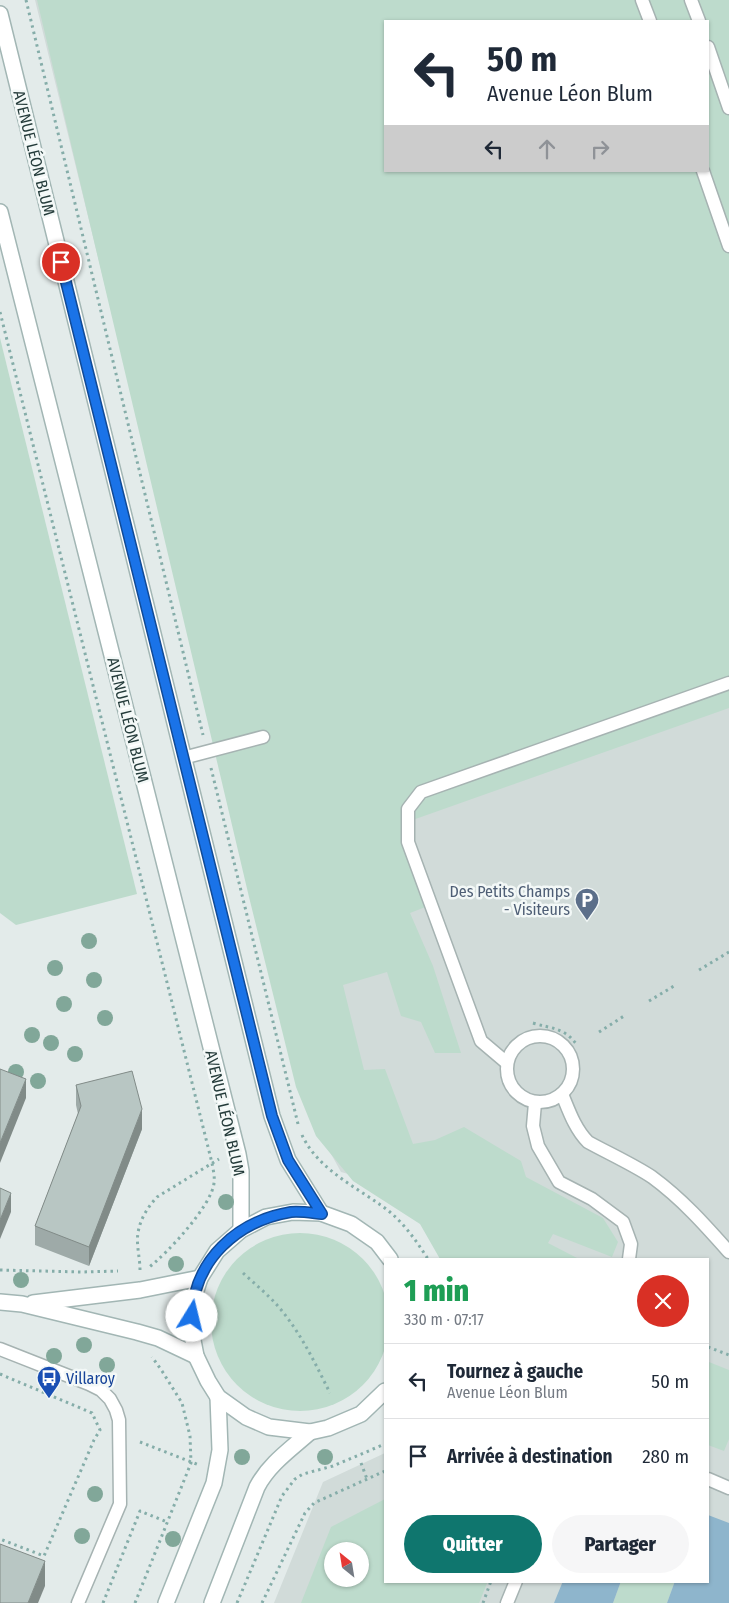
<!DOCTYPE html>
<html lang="fr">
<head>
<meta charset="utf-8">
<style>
	body { margin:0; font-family:"Fira Sans Condensed",sans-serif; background:#f6f6f7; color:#1f2937; height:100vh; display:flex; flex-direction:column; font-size:19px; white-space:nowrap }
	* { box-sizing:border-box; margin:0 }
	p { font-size:16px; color:#747a83 }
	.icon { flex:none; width:28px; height:28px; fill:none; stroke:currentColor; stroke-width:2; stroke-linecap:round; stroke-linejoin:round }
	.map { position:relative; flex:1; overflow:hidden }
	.panel { position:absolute; left:384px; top:1258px; width:325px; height:325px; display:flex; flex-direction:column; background:#fff; border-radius:0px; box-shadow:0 1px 4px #0004 }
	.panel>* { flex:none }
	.top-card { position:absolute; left:384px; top:20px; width:325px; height:152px; border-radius:0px; box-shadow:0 1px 4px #0004; background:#fff; color:#1f2937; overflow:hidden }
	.needle { width:32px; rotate:330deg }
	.fabs { position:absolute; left:324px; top:1542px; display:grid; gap:10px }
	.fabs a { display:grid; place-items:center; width:45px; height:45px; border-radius:50%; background:#fff; box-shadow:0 1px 4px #0004; font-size:25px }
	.pin { position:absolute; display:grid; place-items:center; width:42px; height:42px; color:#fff; margin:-21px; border:2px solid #fff; border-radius:50%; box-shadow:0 1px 5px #0007 }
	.me { position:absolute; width:55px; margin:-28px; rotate:9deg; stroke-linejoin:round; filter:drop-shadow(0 0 4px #0008) }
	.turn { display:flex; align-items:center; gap:18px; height:105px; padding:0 20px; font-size:22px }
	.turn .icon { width:65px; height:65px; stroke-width:2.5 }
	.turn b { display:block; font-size:35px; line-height:42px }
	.lanes { display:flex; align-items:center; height:48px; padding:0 20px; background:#0003; justify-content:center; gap:25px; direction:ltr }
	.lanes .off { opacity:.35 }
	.round { display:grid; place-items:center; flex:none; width:52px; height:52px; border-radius:26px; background:#f6f6f7 }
	.summary { display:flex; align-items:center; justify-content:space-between; height:85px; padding:0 20px }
	h1 { font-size:30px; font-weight:800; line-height:38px; color:#1e9e55 }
	.primary-button { display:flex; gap:10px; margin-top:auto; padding:10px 20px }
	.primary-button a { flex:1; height:58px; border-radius:30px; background:#0f766e; color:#fff; font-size:20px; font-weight:800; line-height:58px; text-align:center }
	.primary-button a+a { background:#f6f6f7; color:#1f2937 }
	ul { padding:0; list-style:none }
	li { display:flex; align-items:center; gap:15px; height:75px; padding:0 20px; border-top:1px solid #e0e1e3 }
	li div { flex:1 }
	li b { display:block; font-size:19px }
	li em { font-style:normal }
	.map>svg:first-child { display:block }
</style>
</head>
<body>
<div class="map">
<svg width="729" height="1603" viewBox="0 0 729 1603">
	<rect width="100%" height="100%" fill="#e3ebea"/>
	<!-- built -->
	<path fill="#d1dbd9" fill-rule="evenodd" d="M 35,0 L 729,0 L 729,1603 L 274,1603 L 323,1482 L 385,1453 L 385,1581 L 708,1581 L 708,1259 L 442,1259 L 433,1235 L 395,1198 L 359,1177 L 341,1172 L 307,1110 ZM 385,21 L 708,21 L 708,171 L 385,171 ZM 332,1551 L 360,1551 L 360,1579 L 332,1579 Z"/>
	<!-- green -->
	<g fill="#bddbcc" fill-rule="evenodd">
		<path d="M 37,0 L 729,0 L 729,708 L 407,822 L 433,904 L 410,913 L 433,966 L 461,1053 L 435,1053 L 421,1022 L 401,1016 L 387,972 L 343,985 L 364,1070 L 385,1069 L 413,1144 L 435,1140 L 464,1127 L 521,1161 L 526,1177 L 603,1218 L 618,1242 L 612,1257 L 553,1234 L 548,1243 L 579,1259 L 440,1259 L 420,1224 L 353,1181 L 316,1136 L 296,1087 L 249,897 ZM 385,21 L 708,21 L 708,171 L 385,171 Z"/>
		<path d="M 0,338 L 137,894 L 16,925 L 0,913 Z"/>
		<circle cx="300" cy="1322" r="89"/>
		<path d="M 709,1362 L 729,1370 L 729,1439 L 724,1451 L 708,1445 L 708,1366 Z"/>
		<path d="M 385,1499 L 385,1581 L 488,1581 L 479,1603 L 301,1603 L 331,1527 ZM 332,1551 L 360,1551 L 360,1579 L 332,1579 Z"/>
		<path d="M 621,1581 L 675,1581 L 667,1603 L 613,1603 Z"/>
	</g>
	<!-- water -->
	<g fill="#8eb5cc">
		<path d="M 708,1515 L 729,1523 L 729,1603 L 667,1603 L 675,1581 L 708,1581 Z"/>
		<path d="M 563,1581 L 621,1581 L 613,1603 L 554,1603 Z"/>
	</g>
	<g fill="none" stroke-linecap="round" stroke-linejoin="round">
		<defs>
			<g id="lane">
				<path d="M 642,0 L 650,21"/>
				<path d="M 691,0 L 699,21"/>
				<path d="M 708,47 L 729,108"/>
				<path d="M 703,171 L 729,246"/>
				<path d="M 183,758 L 263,737"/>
				<circle cx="540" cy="1069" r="33"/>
				<path d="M 507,1063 L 481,1041 L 408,842 L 408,809 L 421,792 L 729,683"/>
				<path d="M 562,1094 C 569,1111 575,1129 588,1142 C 608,1153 634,1165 652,1177 C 682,1199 705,1225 729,1252"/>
				<path d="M 535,1103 L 533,1126 L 538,1146 L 559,1182 L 592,1199 L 623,1222 L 631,1244 L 629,1259"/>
				<path d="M 0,1349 L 89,1384 L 101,1390 L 110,1399 L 116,1410 L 119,1420 L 120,1504 L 78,1603"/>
				<path d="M 708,1479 L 729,1488"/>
				<path d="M 507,1603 L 516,1581"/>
			</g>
			<g id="secondary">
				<path d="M 0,14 L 272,1116 L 288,1160 L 321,1213"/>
				<path d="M 0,212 L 238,1154 L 241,1171 L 241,1230"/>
				<path d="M 0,1302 L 22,1304 L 137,1332 L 158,1338 L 196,1356"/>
				<path d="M 33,1303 L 140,1290 L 200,1278"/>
				<path d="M 385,1391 L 361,1414 L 328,1428 L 310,1432 L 269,1427 L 246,1417 L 218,1397 L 208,1381 L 196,1356 L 191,1330 L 192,1303 L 200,1278 L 217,1251 L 241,1230 L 266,1217 L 293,1212 L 321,1213 L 351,1224 L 377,1242 L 390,1259"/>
				<path d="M 166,1603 L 214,1483 L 220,1450 L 218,1397"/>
				<path d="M 212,1603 L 257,1487 C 269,1464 291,1449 310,1432"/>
			</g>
		</defs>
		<!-- lane casing -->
		<use href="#lane" stroke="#a6b3b2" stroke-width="15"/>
		<!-- secondary casing -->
		<use href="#secondary" stroke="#a2b6b4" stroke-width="18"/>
		<!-- path -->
		<g stroke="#85ada9" stroke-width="3" stroke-dasharray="2.5 4" stroke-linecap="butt">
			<path d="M 26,0 L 203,735"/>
			<path d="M 0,312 L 212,1163 C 213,1169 215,1177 214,1183 C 212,1205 167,1254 148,1268"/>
			<path d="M 211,768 L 298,1124"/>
			<path d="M 699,970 L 729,952"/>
			<path d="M 649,1001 L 674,986"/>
			<path d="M 533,1023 C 552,1029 564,1027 577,1045"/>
			<path d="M 599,1032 L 624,1016"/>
			<path d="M 302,1135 C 317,1168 354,1186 382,1206 C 402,1220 415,1239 428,1259"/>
			<path d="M 0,1270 L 82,1272 L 118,1271"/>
			<path d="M 140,1270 C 140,1258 136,1244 138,1233 C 140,1219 148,1207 157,1197 L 219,1159"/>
			<path d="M 243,1273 C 255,1284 267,1294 277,1305 C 300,1331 315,1363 330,1393"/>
			<path d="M 708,1347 L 729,1355"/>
			<path d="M 0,1374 L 92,1413 L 100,1430 L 94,1440 L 44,1556 L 0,1539"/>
			<path d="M 140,1442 L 199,1465"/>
			<path d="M 361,1463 L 367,1479"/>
			<path d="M 103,1603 L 140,1511 L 167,1522"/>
			<path d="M 135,1603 L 191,1463 L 190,1436 L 182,1403 L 162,1371 L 152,1357"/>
			<path d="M 237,1603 L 282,1496 L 295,1479 L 303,1474 L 333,1466 L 385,1444"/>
			<path d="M 262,1603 L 305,1513 L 314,1503 L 385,1471"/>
			<path d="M 483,1603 L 491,1581"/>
		</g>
		<!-- lane -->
		<use href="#lane" stroke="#fff" stroke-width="12"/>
		<!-- secondary -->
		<use href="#secondary" stroke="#fff" stroke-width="15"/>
	</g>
	<!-- trees -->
	<g fill="#81a799">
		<circle cx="89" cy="941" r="8"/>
		<circle cx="55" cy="968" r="8"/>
		<circle cx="94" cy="980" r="8"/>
		<circle cx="64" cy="1004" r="8"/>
		<circle cx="105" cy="1018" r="8"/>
		<circle cx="32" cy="1035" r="8"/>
		<circle cx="51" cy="1043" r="8"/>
		<circle cx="75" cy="1054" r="8"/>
		<circle cx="16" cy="1072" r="8"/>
		<circle cx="38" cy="1081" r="8"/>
		<circle cx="226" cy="1202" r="8"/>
		<circle cx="176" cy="1264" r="8"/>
		<circle cx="21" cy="1280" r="8"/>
		<circle cx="84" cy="1345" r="8"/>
		<circle cx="54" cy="1356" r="8"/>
		<circle cx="107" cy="1365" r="8"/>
		<circle cx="242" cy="1457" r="8"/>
		<circle cx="325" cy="1457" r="8"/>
		<circle cx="95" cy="1494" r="8"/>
		<circle cx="82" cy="1536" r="8"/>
		<circle cx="173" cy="1539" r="8"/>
	</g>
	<!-- wall -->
	<path fill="#9eaaa8" d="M 76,1085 L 142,1129 L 89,1266 L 35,1245 L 35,1226 L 78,1114 L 76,1105 Z"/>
	<!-- shaded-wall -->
	<g fill="#818b88">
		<path d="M 26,1079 L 26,1098 L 0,1163 L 0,1143 Z"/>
		<path d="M 142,1109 L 142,1129 L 89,1266 L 89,1247 Z"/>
		<path d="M 11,1193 L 11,1212 L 0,1239 L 0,1220 Z"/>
		<path d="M 45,1561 L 45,1586 L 38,1603 L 28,1603 Z"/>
	</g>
	<!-- building -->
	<g fill="#b8c6c3" stroke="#818b88">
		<path d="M 0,1069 L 26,1079 L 0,1143 Z"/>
		<path d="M 132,1071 L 142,1109 L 89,1247 L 35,1226 L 81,1106 L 76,1085 Z"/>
		<path d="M 0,1188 L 11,1193 L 0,1220 Z"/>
		<path d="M 0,1544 L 45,1561 L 28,1603 L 0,1603 Z"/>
	</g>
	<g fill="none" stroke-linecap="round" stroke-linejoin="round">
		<defs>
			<path id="route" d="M 61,262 L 272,1116 L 288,1160 L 322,1214 C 312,1213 301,1211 291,1212 C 237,1221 194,1260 192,1316"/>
		</defs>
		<!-- route casing -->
		<use href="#route" stroke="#114b97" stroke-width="12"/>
		<!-- route -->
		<use href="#route" stroke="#1a73e8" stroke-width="9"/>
	</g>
	<!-- icons -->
	<defs>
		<symbol id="parking-pin" viewBox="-11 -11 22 30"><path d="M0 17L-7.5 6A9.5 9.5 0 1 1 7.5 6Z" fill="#5c6f8a" stroke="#f3f8f7"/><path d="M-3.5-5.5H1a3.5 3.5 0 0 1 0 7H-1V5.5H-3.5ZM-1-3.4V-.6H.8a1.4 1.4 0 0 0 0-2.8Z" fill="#fff"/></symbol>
		<symbol id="bus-pin" viewBox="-11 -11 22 30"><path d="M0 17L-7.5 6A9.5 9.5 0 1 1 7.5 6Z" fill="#1a4fb4" stroke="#f3f8f7"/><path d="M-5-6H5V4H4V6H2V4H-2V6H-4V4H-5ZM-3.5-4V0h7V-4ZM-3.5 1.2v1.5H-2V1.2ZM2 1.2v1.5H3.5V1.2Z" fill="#fff"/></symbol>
	</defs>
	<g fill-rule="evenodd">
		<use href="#parking-pin" x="573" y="886" width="28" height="38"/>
		<use href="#bus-pin" x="35" y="1364" width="28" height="38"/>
	</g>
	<g text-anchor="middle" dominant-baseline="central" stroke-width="5" stroke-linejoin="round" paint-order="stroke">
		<!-- street labels -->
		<g font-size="16" fill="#243b3a" stroke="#f3f8f7">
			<text transform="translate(34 153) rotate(76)">AVENUE LÉON BLUM</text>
			<text transform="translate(128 720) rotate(76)">AVENUE LÉON BLUM</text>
			<text transform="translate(225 1113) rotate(77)">AVENUE LÉON BLUM</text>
		</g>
		<!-- service labels -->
		<g font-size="16" fill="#4e5e75" stroke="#f3f8f7" text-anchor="end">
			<text x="570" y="891">Des Petits Champs<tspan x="570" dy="18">- Visiteurs</tspan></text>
		</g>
		<!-- transit labels -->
		<g font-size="16" fill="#164399" stroke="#f3f8f7" text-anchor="start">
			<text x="66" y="1378">Villaroy</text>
		</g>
	</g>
</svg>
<div class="fabs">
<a><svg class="needle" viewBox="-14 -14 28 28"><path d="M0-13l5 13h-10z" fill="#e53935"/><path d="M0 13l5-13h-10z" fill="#747a83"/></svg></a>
</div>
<div class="pin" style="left:61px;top:262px;background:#d93025"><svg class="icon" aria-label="arrive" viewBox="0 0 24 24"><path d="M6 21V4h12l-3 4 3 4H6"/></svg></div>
<svg class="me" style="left:192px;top:1316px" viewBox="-20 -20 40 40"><circle r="19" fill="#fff"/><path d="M0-13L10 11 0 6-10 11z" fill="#1a73e8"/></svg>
<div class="top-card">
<div class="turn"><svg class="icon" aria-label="left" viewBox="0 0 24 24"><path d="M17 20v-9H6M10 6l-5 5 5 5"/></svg><div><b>50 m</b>Avenue Léon Blum</div></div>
<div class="lanes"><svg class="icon" aria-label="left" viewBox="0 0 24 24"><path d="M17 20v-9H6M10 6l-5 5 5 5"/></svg><svg class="icon off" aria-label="ahead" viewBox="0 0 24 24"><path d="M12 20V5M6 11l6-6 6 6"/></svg><svg class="icon off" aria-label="right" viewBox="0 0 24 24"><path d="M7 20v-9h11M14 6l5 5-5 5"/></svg></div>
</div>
<section class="panel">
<div class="summary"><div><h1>1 min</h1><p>330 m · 07:17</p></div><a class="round" style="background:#d93025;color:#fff"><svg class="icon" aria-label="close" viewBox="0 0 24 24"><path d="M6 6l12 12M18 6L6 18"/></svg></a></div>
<ul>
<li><svg class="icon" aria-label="left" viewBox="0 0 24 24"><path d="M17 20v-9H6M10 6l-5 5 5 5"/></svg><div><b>Tournez à gauche</b><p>Avenue Léon Blum</p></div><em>50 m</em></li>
<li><svg class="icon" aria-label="arrive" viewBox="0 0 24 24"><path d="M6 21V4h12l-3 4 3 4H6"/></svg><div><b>Arrivée à destination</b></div><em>280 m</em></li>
</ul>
<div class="primary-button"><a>Quitter</a><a>Partager</a></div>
</section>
</div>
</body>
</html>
